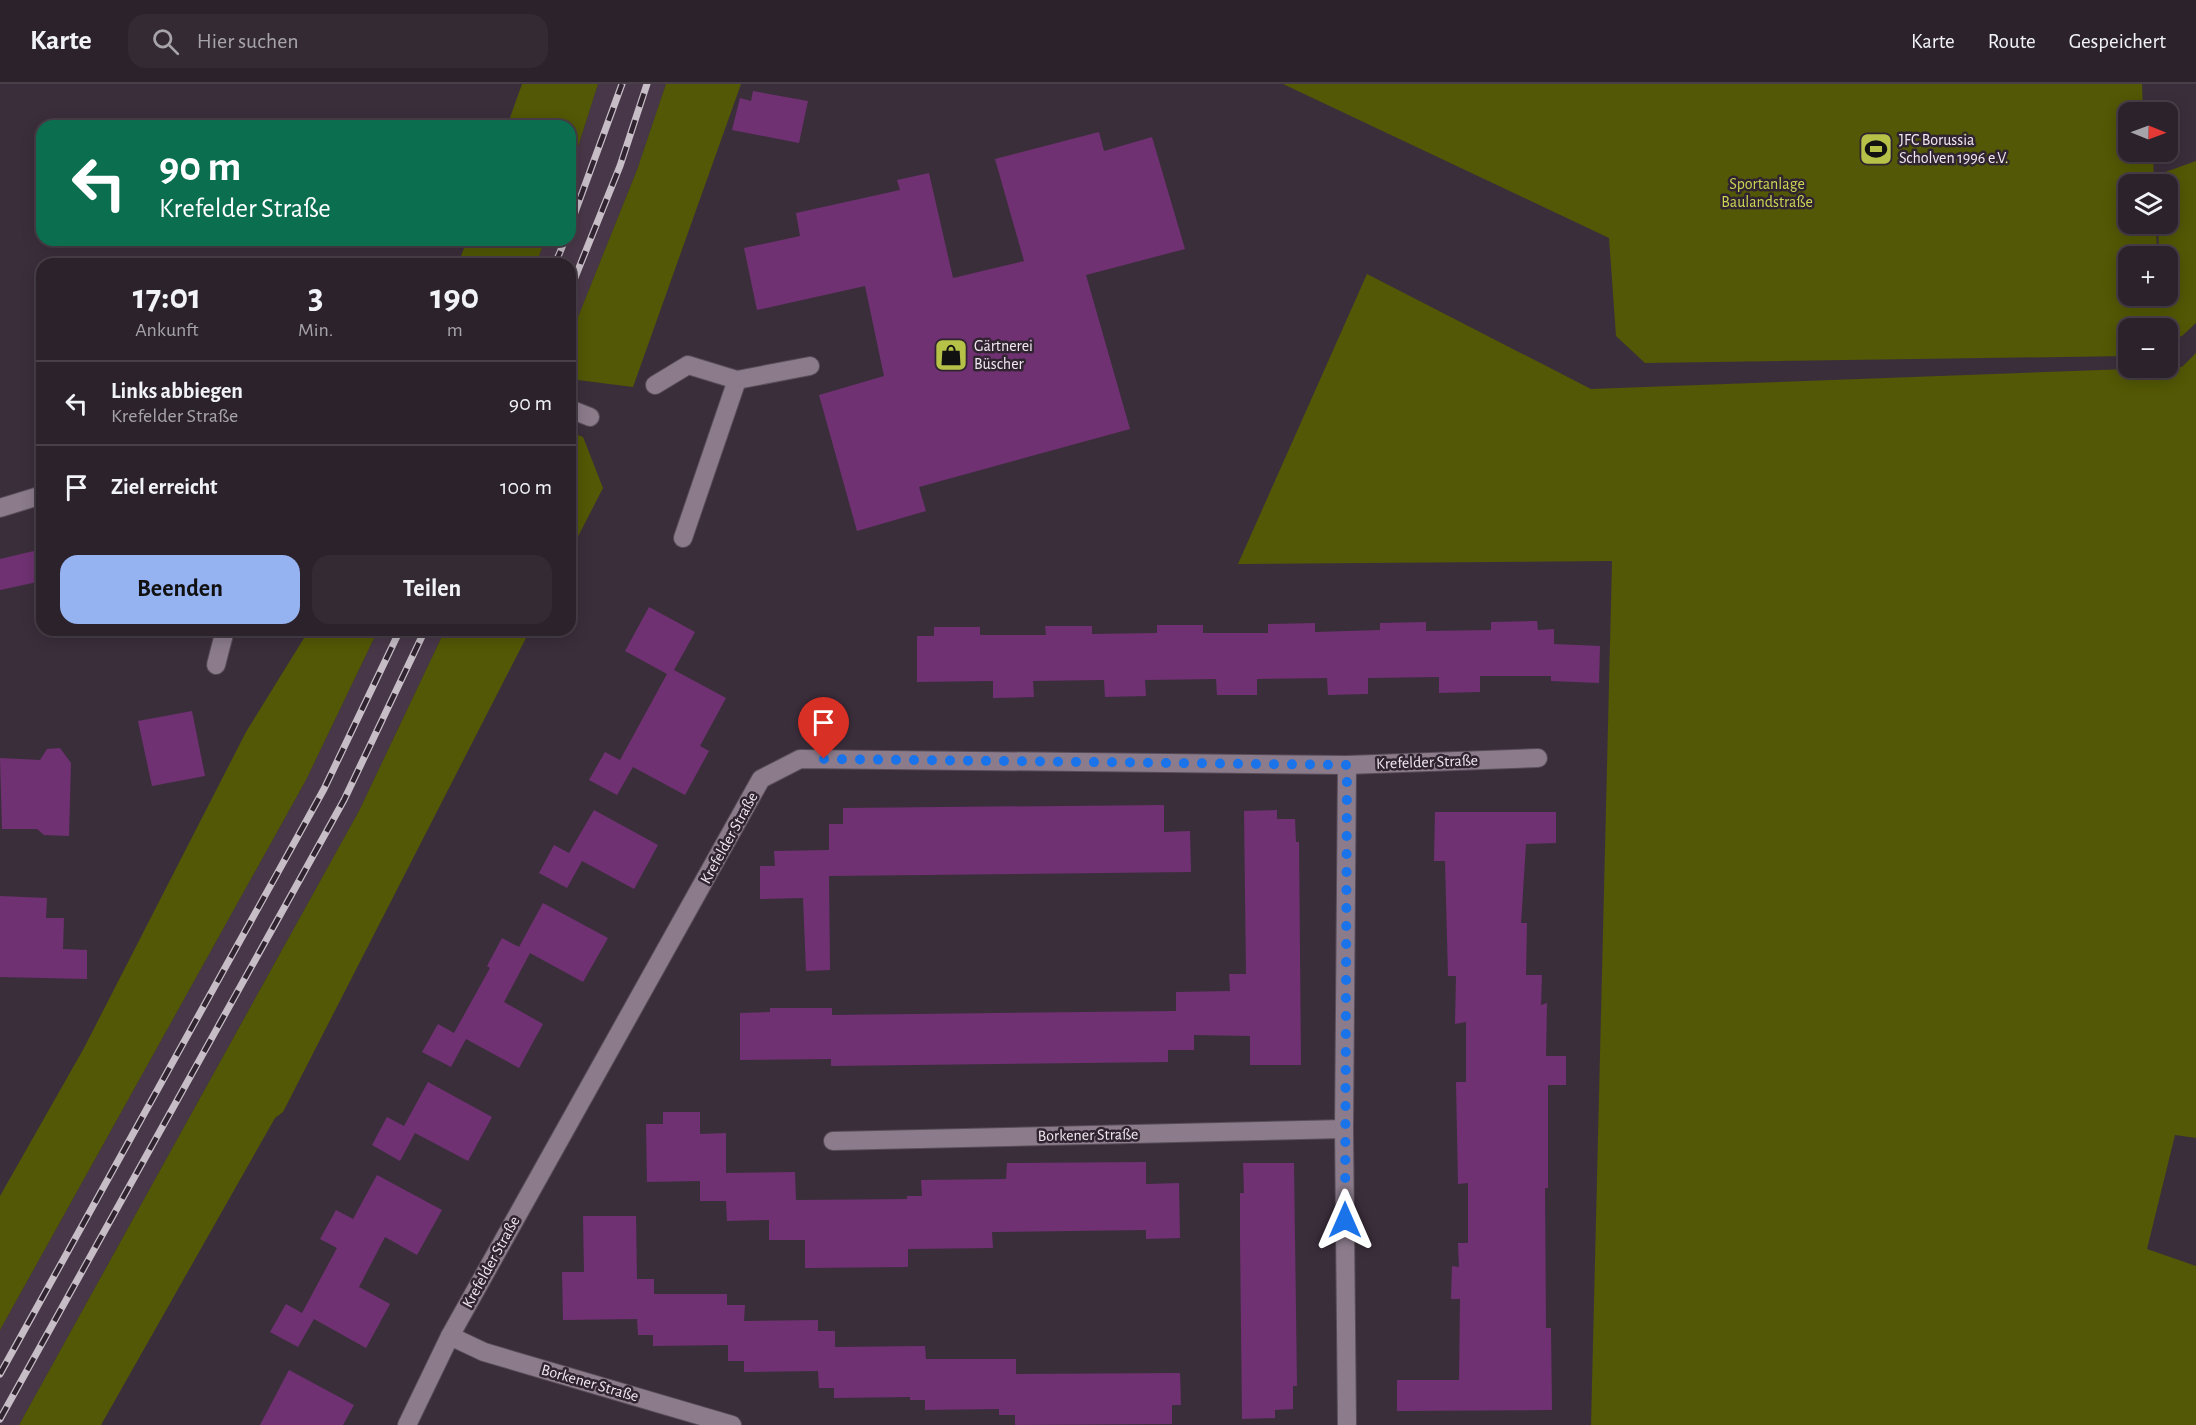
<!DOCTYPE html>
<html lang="de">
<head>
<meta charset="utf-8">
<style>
	body { margin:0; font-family:"Alegreya Sans",sans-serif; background:#342a34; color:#f1f3f6; height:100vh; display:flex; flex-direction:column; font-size:22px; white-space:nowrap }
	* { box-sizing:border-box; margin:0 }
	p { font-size:20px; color:#a6a4a9 }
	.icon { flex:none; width:33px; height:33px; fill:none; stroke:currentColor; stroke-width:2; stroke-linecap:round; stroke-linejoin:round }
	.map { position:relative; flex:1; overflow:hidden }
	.details { position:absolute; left:36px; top:174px; width:540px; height:378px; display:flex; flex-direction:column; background:#2c222c; border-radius:18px; box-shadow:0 3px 15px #0003,0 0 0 2px #483f48 }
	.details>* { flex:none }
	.hud { position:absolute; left:36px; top:36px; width:540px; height:126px; border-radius:18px; box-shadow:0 3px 15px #0003,0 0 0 2px #483f48; background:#0b6e4f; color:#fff; overflow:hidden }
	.needle { width:39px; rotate:91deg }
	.fabs { position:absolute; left:2118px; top:18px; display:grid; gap:12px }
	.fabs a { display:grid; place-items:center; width:60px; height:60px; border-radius:12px; background:#2c222c; box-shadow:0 3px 15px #0003,0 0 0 2px #483f48; font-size:30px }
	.pin { position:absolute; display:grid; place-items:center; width:51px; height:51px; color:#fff; margin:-62px -26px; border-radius:50% 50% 50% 0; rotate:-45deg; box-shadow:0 0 6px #0007 }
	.pin .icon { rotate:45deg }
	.me { position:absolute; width:66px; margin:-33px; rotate:0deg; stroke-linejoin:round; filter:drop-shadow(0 0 4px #0008) }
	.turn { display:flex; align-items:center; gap:21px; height:126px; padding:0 24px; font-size:27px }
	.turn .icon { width:78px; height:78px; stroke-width:2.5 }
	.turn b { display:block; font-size:42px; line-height:51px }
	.eta { display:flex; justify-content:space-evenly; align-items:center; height:102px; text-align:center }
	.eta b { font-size:36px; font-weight:700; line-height:42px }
	.action { display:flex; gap:12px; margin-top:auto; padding:12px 24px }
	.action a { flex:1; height:69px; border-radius:18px; background:#95b2f1; color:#111; font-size:24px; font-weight:700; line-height:69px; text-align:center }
	.action a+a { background:#342a34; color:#f1f3f6 }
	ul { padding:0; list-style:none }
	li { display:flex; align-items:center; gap:18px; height:84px; padding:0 24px; border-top:2px solid #483f48 }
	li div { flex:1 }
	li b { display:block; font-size:22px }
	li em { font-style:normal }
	header { display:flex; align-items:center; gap:36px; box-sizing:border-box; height:84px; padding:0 30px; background:#2c222c; border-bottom:2px solid #483f48 }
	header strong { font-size:28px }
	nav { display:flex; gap:33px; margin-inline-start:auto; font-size:21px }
	.search { width:420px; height:54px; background:#342a34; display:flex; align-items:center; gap:15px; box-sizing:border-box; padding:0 21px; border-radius:18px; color:#a6a4a9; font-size:22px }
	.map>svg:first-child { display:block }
</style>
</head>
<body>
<header>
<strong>Karte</strong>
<div class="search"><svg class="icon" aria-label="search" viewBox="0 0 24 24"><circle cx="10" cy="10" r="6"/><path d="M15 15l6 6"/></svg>Hier suchen</div>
<nav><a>Karte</a><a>Route</a><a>Gespeichert</a></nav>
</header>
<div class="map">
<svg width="2196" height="1341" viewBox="0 0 2196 1341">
	<rect width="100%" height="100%" fill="#3b2e3b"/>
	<!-- built -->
	<g fill="#483748">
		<path d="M 598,0 L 666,0 L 637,86 L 570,253 L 570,180 L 536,180 L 545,156 L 570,156 L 570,88 Z"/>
		<path d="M 378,546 L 445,546 L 359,727 L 19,1341 L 0,1341 L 0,1246 L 306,696 Z"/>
	</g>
	<!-- green -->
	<g fill="#525805">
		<path d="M 522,0 L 598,0 L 570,88 L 570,42 L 507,42 Z"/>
		<path d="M 666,0 L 741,0 L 633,303 L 570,295 L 570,253 L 637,86 Z"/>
		<path d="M 1283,0 L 2142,0 L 2143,28 L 2128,28 L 2128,68 L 2153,69 L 2154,100 L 2128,100 L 2128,140 L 2156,140 L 2157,172 L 2128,172 L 2128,212 L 2168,212 L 2168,172 L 2159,172 L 2158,140 L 2168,140 L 2168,100 L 2157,100 L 2157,91 L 2196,77 L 2196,239 L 2182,252 L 2168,256 L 2168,244 L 2128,244 L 2128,272 L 1645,279 L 1616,252 L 1609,154 Z"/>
		<path d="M 467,156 L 545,156 L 536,180 L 458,180 Z"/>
		<path d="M 1367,190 L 1591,305 L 2182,283 L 2196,269 L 2196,1054 L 2175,1051 L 2147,1165 L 2196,1182 L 2196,1341 L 1591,1341 L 1612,477 L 1238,480 Z"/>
		<path d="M 570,348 L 583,353 L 603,404 L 570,468 Z"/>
		<path d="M 309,546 L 378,546 L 306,696 L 0,1246 L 0,1112 L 84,964 L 246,648 Z"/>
		<path d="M 445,546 L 530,546 L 283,1028 L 275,1034 L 101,1341 L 19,1341 L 359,727 Z"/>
	</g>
	<!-- building -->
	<g fill="#6f3172">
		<path d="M 753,7 L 808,17 L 799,59 L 732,46 L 740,14 L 751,17 Z"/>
		<path d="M 1099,48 L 1104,67 L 1152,53 L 1185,165 L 1086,191 L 1130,345 L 919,403 L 926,427 L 857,447 L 819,311 L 884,292 L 865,202 L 757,226 L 744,164 L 800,152 L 796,129 L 900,106 L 897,96 L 929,89 L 953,194 L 1024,177 L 995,75 Z"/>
		<path d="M 42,465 L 42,497 L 0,506 L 0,475 Z"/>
		<path d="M 649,523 L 695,548 L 674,586 L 726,614 L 700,662 L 709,667 L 685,711 L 633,683 L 617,711 L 589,696 L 605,668 L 620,676 L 667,590 L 625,567 Z"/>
		<path d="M 1537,537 L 1538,546 L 1554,545 L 1554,560 L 1600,562 L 1599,599 L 1551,597 L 1551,592 L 1480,592 L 1480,608 L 1439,609 L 1439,593 L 1368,594 L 1368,610 L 1328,611 L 1327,594 L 1257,595 L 1257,611 L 1217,611 L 1216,595 L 1145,596 L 1146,612 L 1105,613 L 1104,596 L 1033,597 L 1034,613 L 993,614 L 993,597 L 917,598 L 917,552 L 934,552 L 934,543 L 980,543 L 980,551 L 1046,551 L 1045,542 L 1092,542 L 1092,550 L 1157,549 L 1157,541 L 1203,541 L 1203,549 L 1268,549 L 1268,540 L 1315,539 L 1315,548 L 1380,546 L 1380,539 L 1426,538 L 1426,547 L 1491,546 L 1491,538 Z"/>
		<path d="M 192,627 L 205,692 L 152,702 L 138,637 Z"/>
		<path d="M 60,664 L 71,679 L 69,752 L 44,751 L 37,745 L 2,745 L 0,674 L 40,676 L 47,665 Z"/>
		<path d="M 1164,721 L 1164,748 L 1190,747 L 1191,788 L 829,792 L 830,886 L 806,887 L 803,814 L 760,815 L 760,782 L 775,782 L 774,767 L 829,766 L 829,740 L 843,740 L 843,724 Z"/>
		<path d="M 594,726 L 658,761 L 634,805 L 582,777 L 567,804 L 539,789 L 554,761 L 569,769 Z"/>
		<path d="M 1277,726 L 1277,735 L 1295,735 L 1296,758 L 1299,758 L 1301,981 L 1250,981 L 1250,952 L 1194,951 L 1194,966 L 1168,966 L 1168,978 L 831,982 L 831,975 L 740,976 L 740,929 L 770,928 L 770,924 L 832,924 L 832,931 L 1176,927 L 1176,908 L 1230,907 L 1229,890 L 1246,890 L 1244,727 Z"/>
		<path d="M 1435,728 L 1556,728 L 1556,759 L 1526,760 L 1521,839 L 1527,839 L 1526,891 L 1542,891 L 1541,921 L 1547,919 L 1546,972 L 1566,972 L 1566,1001 L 1548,1001 L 1548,1104 L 1545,1104 L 1546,1244 L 1551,1244 L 1552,1326 L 1397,1327 L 1397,1296 L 1459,1296 L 1460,1215 L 1451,1215 L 1452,1182 L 1459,1183 L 1458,1159 L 1468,1159 L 1468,1099 L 1458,1100 L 1456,998 L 1466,998 L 1466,938 L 1455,940 L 1456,892 L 1448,892 L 1445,777 L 1434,777 Z"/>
		<path d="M 0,812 L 47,814 L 46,834 L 64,834 L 63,865 L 87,866 L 87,895 L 0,893 Z"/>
		<path d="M 543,819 L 608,854 L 583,898 L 530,869 L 504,918 L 543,940 L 519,984 L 466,955 L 451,983 L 422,968 L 438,940 L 454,949 L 490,884 L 487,882 L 502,854 L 519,863 Z"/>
		<path d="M 428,998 L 492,1033 L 468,1077 L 415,1049 L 400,1077 L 372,1061 L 387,1033 L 404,1042 Z"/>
		<path d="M 663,1028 L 700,1028 L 700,1050 L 726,1049 L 726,1089 L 795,1088 L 796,1116 L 907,1115 L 907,1112 L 922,1112 L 921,1096 L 1006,1095 L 1007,1079 L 1146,1078 L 1146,1100 L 1179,1099 L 1180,1154 L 1146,1155 L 1146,1146 L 992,1148 L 993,1164 L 908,1165 L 908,1183 L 805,1184 L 805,1156 L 769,1156 L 769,1136 L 727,1137 L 726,1117 L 700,1117 L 700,1097 L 647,1098 L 646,1040 L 663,1040 Z"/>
		<path d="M 1243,1079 L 1294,1079 L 1297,1302 L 1293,1302 L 1293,1325 L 1275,1326 L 1275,1334 L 1242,1335 L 1240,1154 L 1240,1109 L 1244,1109 Z"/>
		<path d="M 377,1091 L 442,1126 L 417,1171 L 385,1153 L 359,1203 L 390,1220 L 366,1264 L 314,1235 L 298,1263 L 270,1248 L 286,1220 L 302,1229 L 337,1164 L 320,1155 L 336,1126 L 353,1135 Z"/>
		<path d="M 583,1132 L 636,1132 L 637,1195 L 654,1195 L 654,1210 L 727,1210 L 727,1221 L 745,1221 L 744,1237 L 818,1236 L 818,1247 L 835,1247 L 835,1263 L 925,1262 L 926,1275 L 1016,1275 L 1016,1290 L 1180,1289 L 1181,1321 L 1172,1321 L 1172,1340 L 1015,1341 L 1015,1331 L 999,1331 L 999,1325 L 925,1326 L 925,1316 L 910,1316 L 910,1313 L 834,1314 L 834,1304 L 819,1304 L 818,1287 L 744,1288 L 744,1277 L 728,1277 L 728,1261 L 653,1262 L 653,1251 L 638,1251 L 637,1235 L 563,1236 L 562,1188 L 584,1188 Z"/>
		<path d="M 289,1286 L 354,1321 L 343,1341 L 260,1341 Z"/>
	</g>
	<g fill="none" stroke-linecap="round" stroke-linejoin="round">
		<defs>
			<g id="service">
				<path d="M 655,301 L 688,281 L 737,296 L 810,282"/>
				<path d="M 570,325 L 590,333"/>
				<path d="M 683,454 L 737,296"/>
				<path d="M 216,581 L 225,546"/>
			</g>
			<g id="minor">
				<path d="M 0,424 L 42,411"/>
				<path d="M 833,1057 L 1344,1045"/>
				<path d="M 450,1252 L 484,1268 L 732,1341"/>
				<path d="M 407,1341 L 450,1252 L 761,695 L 800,675 L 1347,681 L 1538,674"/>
				<path d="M 1347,1341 L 1344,1045 L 1347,681"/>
			</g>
		</defs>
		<!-- service casing -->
		<use href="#service" stroke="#584d58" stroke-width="20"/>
		<!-- minor casing -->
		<use href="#minor" stroke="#584d58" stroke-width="20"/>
		<!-- service -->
		<use href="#service" stroke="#8b7b8b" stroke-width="18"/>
		<!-- minor -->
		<use href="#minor" stroke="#8b7b8b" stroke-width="18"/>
		<defs>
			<g id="rail">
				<path d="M 570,142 L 622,0"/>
				<path d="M 555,180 L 565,156"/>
				<path d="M 570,206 L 620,82 L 647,0"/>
				<path d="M 0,1290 L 324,705 L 400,546"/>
				<path d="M 0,1335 L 344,716 L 425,546"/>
			</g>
		</defs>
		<!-- rail casing -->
		<use href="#rail" stroke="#c6bdc6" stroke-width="7"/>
		<!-- rail -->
		<use href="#rail" stroke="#312431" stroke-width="4.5" stroke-dasharray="14" stroke-linecap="butt"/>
	</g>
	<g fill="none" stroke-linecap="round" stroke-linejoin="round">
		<!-- route -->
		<path stroke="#1a73e8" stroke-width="10" stroke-dasharray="0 18" d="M 824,675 L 1347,681 L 1345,1136"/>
	</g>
	<!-- icons -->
	<defs>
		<symbol id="stadium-square" viewBox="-11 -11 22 22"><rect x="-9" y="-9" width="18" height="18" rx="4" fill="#b6c148" stroke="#312431"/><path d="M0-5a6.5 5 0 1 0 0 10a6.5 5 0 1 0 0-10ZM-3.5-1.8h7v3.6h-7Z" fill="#111"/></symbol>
		<symbol id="shop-square" viewBox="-11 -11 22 22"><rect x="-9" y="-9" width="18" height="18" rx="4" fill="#b6c148" stroke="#312431"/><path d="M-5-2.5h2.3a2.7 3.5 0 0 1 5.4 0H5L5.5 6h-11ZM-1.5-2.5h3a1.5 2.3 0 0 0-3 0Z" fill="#111"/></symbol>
	</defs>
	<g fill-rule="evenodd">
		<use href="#stadium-square" x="1857" y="46" width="38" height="38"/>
		<use href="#shop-square" x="932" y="252" width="38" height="38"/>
	</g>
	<g text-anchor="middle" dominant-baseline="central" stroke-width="5" stroke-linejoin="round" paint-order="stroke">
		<!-- poi labels -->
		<g font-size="16" fill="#f1e8f1" stroke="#312431" text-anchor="start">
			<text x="1899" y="56">JFC Borussia<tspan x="1899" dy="18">Scholven 1996 e.V.</tspan></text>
			<text x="974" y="262">Gärtnerei<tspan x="974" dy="18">Büscher</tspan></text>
		</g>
		<!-- park labels -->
		<g font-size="16" fill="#cad653" stroke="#312431">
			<text x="1767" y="100">Sportanlage<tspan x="1767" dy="18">Baulandstraße</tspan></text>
		</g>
		<!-- street labels -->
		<g font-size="16" fill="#f1e8f1" stroke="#312431">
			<text transform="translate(1427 678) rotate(-2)">Krefelder Straße</text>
			<text transform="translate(729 754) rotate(-61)">Krefelder Straße</text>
			<text transform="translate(1088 1051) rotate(-1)">Borkener Straße</text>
			<text transform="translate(491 1178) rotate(-61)">Krefelder Straße</text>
			<text transform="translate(590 1299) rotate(16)">Borkener Straße</text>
		</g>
	</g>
</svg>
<div class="fabs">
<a><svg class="needle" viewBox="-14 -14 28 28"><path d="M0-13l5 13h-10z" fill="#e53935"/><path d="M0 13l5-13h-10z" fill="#a6a4a9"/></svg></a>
<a><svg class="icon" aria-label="layers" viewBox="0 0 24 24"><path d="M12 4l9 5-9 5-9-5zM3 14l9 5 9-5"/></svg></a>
<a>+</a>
<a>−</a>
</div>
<div class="pin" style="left:824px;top:675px;background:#d93025"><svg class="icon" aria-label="arrive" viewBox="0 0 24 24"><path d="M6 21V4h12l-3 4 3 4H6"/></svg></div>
<svg class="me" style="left:1345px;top:1136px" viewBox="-20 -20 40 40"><path d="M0-17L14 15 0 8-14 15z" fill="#1a73e8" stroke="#fff" stroke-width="4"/></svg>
<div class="hud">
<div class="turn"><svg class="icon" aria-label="left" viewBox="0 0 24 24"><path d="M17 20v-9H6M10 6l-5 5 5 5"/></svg><div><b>90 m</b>Krefelder Straße</div></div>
</div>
<section class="details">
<div class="eta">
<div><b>17:01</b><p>Ankunft</p></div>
<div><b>3</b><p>Min.</p></div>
<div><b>190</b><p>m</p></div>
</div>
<ul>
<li><svg class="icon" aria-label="left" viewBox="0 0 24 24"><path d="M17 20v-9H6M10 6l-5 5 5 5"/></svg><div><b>Links abbiegen</b><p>Krefelder Straße</p></div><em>90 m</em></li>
<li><svg class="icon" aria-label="arrive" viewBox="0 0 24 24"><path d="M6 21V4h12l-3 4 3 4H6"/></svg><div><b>Ziel erreicht</b></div><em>100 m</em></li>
</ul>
<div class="action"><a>Beenden</a><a>Teilen</a></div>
</section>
</div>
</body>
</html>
